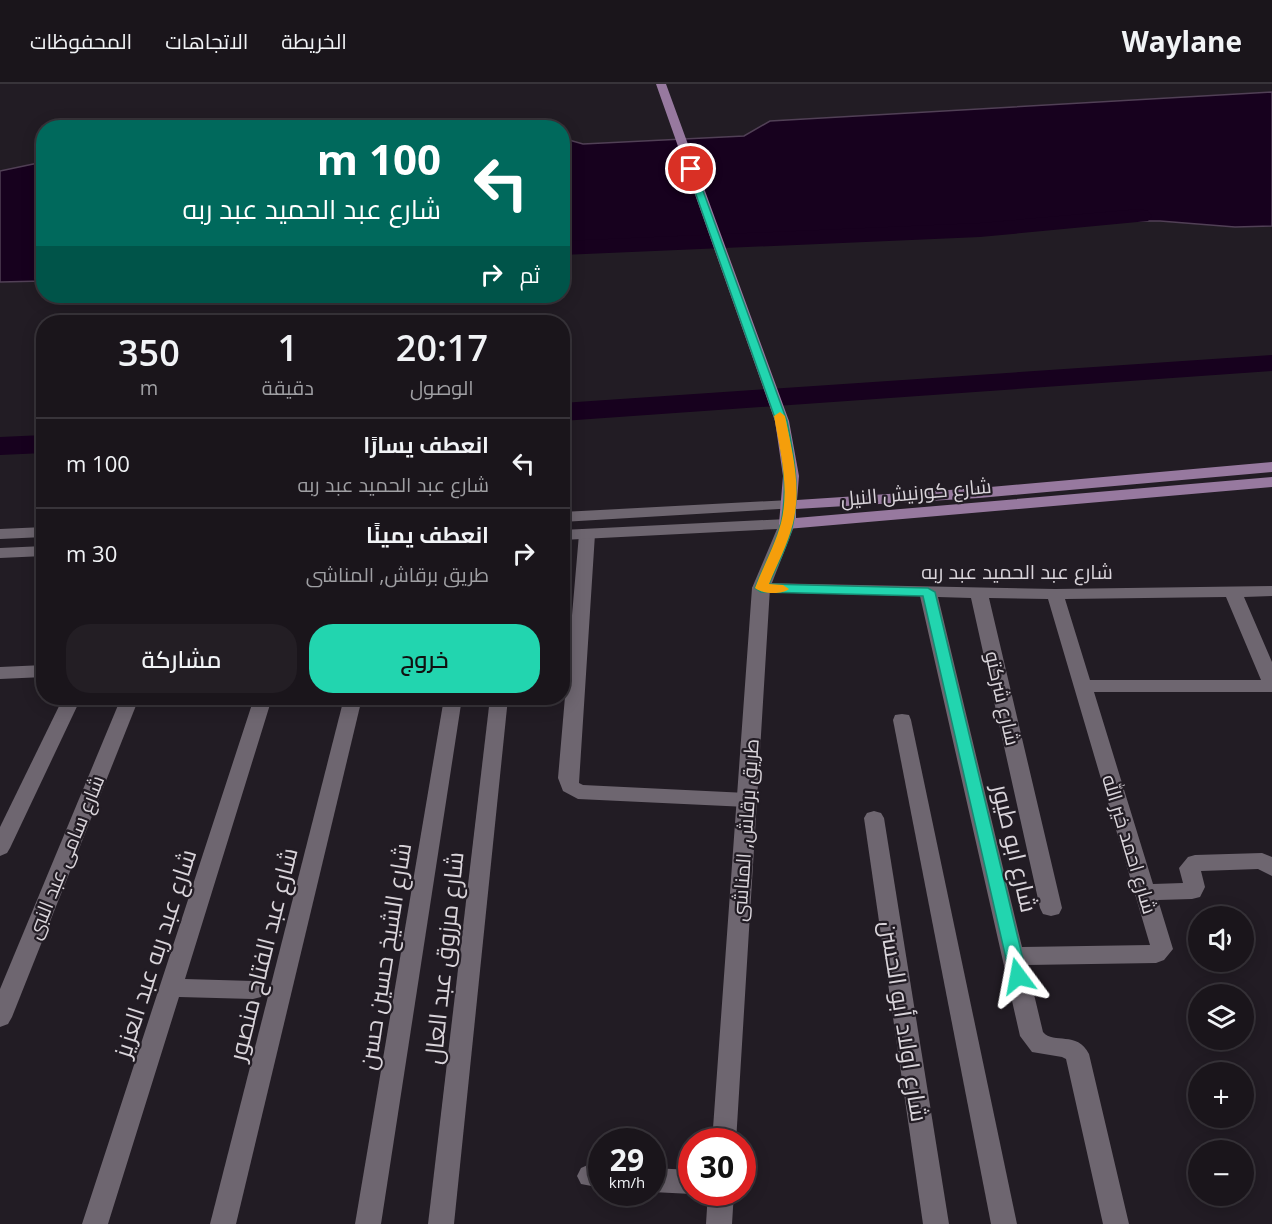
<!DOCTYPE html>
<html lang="ar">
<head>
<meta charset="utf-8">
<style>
	body { margin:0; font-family:"Open Sans",Cairo,sans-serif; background:#231e24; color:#f1f3f6; direction:rtl; height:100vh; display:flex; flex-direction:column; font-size:22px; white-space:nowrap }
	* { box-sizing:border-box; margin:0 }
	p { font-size:20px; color:#9f9fa3 }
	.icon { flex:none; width:33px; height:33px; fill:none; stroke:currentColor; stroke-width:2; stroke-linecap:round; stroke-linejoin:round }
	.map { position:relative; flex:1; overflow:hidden; direction:ltr }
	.details { position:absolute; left:36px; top:231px; width:534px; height:390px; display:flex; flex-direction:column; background:#1a151b; border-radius:24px; box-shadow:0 3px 15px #0003,0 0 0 2px #38343a; direction:rtl }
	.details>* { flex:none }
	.top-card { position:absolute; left:36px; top:36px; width:534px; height:183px; border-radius:24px; box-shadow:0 3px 15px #0003,0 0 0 2px #38343a; direction:rtl; background:#00695c; color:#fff; overflow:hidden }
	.tools { position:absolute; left:1188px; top:822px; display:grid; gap:12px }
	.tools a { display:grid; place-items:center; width:66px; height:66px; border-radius:50%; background:#1a151b; box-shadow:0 3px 15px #0003,0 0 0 2px #38343a; font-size:30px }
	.speed { position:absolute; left:588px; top:1044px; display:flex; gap:12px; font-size:30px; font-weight:700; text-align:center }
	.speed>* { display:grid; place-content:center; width:78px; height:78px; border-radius:50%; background:#1a151b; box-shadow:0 3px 15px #0003,0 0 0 2px #38343a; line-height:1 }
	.speed small { font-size:15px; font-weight:400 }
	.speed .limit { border:9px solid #d22; background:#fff; color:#111 }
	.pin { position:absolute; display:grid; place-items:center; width:51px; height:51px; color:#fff; margin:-26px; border:3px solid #fff; border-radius:50%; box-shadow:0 2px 6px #0007 }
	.me { position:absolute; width:66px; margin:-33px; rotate:347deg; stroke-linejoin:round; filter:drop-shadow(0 0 4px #0008) }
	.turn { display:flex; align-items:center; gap:21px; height:126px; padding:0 30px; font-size:27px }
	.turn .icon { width:78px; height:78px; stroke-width:2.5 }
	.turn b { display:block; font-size:42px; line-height:51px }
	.then { display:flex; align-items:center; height:57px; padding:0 30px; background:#0003; gap:12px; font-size:22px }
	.eta { display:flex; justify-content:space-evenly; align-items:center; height:102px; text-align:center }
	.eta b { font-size:36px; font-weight:600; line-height:42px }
	.primary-button { display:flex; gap:12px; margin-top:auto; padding:12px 30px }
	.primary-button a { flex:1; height:69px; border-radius:24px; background:#22d5af; color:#111; font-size:24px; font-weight:600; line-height:69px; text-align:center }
	.primary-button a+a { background:#231e24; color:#f1f3f6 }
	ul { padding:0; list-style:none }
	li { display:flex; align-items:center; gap:18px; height:90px; padding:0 30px; border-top:2px solid #38343a }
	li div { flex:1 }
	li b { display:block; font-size:22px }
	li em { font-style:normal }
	header { display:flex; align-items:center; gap:36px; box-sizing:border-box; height:84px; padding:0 30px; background:#1a151b; border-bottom:2px solid #38343a }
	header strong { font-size:28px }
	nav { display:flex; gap:33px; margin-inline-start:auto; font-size:21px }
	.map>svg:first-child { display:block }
</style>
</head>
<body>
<header>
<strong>Waylane</strong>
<nav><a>الخريطة</a><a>الاتجاهات</a><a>المحفوظات</a></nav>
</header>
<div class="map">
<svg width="1272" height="1140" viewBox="0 0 1272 1140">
	<rect width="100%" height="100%" fill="#221c24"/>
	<!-- water -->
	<g fill="#17011e" stroke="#514056" stroke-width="1.5">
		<path d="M 1272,8 L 1272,142 L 1235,143 L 1160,137 L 1064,137 L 563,161 L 562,54 L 583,60 L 744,52 L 770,37 Z"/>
		<path d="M 43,78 L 43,197 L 0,198 L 0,87 Z"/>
	</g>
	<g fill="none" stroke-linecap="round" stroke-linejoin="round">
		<!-- canal -->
		<g fill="#17011e" fill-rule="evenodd">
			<path d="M 1140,125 L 1148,127 L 1152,132 L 1148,137 L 980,153 L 562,171 L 562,157 L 980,139 Z"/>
			<path d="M 1272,271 L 1272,287 L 562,337 L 562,319 Z"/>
			<path d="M 44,351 L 44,369 L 0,371 L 0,353 Z"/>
		</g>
		<!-- street -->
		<g fill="#6e6670" fill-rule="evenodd">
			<path d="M 587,445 L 595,450 L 579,699 L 583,701 L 747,709 L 754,711 L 757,716 L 754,721 L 747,723 L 578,715 L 563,707 L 558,694 L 579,450 Z"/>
			<path d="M 761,499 L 1055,505 L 1272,502 L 1272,512 L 1244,513 L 1272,578 L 1272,608 L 1094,608 L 1153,800 L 1183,799 L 1179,784 L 1188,773 L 1195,771 L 1262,769 L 1272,773 L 1272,792 L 1258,785 L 1201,787 L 1205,803 L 1200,813 L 1192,815 L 1158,816 L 1173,865 L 1164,876 L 1156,879 L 1027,881 L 1043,948 C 1054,961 1077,946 1089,970 L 1129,1140 L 1103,1140 L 1066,975 L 1062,973 L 1032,968 L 1020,952 L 920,512 L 755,508 L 752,504 L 755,500 ZM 938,513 L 971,514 L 1040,824 L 1043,830 L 1051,832 L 1059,830 L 1062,824 L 989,514 L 1048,515 L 1150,861 L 1022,863 ZM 1226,513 L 1261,596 L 1090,596 L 1065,515 Z"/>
			<path d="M 44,581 L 44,593 L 0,595 L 0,583 Z"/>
			<path d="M 63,614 L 81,614 L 10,764 L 7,769 L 0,772 L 0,743 Z"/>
			<path d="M 121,614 L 139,614 L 12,933 L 8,940 L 0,943 L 0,905 Z"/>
			<path d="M 254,614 L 272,614 L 185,895 L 253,897 L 261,899 L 264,906 L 261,913 L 253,915 L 179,913 L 108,1140 L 82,1140 Z"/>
			<path d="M 344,614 L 362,614 L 236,1140 L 210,1140 Z"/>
			<path d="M 444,614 L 462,614 L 381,1140 L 355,1140 Z"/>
			<path d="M 490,614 L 508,614 L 454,1140 L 428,1140 Z"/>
			<path d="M 902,630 L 909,631 L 911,636 L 1017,1140 L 991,1140 L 893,636 L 895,631 Z"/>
			<path d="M 874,727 L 881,729 L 884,734 L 949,1140 L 923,1140 L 864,734 L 867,729 Z"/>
			<path d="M 590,1080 L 602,1081 L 602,1104 L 581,1100 L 577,1092 L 581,1084 Z"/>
			<path d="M 652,1084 L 692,1086 L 692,1108 L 695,1108 L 692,1110 L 652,1108 Z"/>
		</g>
		<!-- secondary -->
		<g fill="#6e6670" fill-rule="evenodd">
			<path d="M 790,416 L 798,421 L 796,424 L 562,438 L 562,428 Z"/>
			<path d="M 787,435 L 795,440 L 770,504 L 736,1058 L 712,1058 L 752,504 L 777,445 L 562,456 L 562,446 Z"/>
			<path d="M 44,443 L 44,453 L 0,455 L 0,445 Z"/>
			<path d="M 44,462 L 44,472 L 0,474 L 0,464 Z"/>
			<path d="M 708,1108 L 734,1108 L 732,1140 L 706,1140 Z"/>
		</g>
		<!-- primary -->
		<path fill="#97799f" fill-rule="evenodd" d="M 656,0 L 666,0 L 789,337 L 799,392 L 797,416 L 979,404 L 1272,378 L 1272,388 L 979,414 L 796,425 L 796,434 L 1272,393 L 1272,403 L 787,445 L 781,443 L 779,440 L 783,392 L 775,337 Z"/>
	</g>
	<!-- route -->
	<path fill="#22d5af" stroke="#168a72" stroke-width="1.5" d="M 691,82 L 695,85 L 787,337 C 794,371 800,405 793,439 C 789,460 777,481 769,500 L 928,504 L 935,508 L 1027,892 L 1024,897 L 1018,899 L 1012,897 L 1010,892 L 923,512 L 761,508 L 755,504 C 763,483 776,461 781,439 C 788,405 783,371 776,337 L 687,85 Z"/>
	<!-- slow -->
	<path fill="#f59e0b" d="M 780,328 L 785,332 C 792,367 802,403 793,439 C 788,460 777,480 769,500 L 783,501 L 789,505 C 782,511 762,510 755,504 C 763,483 775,461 781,439 C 790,403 780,367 774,332 Z"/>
	<g text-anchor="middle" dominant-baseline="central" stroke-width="4.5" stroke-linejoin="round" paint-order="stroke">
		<!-- street labels -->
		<g font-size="20" fill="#d9d4da" stroke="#221c24">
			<text transform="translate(916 408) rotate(-5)">شارع كورنيش النيل</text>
			<text x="1017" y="487">شارع عبد الحميد عبد ربه</text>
			<text transform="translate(1003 614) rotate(77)">شارع شركتو</text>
			<text transform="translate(745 746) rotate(-86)">طريق برقاش, المناشى</text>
			<text transform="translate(1130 760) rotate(73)">شارع احمد خير الله</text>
			<text transform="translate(65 773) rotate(-68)">شارع سامى عبد النبى</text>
		</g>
		<!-- near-street labels -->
		<g font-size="24" fill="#d9d4da" stroke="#221c24">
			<text transform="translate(1016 764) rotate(77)">شارع ابو طيور</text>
			<text transform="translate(154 869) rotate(-72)">شارع عبد ربه عبد العزيز</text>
			<text transform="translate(262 870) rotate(-76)">شارع عبد الفتاح منصور</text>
			<text transform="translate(384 872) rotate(-81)">شارع الشيخ حسين حسن</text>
			<text transform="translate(443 874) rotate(-84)">شارع مرزوق عبد العال</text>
			<text transform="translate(905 937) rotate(81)">شارع اولاد أبو الحسن</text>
		</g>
	</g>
</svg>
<div class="tools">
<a><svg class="icon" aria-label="sound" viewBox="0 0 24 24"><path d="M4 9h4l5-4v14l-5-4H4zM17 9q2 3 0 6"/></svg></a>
<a><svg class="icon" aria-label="layers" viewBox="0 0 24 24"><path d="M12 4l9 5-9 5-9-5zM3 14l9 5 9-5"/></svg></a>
<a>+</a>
<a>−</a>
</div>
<div class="speed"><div>29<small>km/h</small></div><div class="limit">30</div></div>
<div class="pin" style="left:691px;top:85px;background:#d93025"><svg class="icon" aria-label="arrive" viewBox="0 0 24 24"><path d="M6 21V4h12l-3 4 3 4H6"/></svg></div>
<svg class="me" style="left:1018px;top:892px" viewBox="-20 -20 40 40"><path d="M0-17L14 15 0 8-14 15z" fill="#22d5af" stroke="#fff" stroke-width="4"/></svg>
<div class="top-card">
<div class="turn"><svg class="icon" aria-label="left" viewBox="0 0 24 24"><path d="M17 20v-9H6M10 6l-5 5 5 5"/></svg><div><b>100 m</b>شارع عبد الحميد عبد ربه</div></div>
<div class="then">ثم<svg class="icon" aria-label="right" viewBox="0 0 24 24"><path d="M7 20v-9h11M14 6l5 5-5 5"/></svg></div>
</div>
<section class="details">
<div class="eta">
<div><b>20:17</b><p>الوصول</p></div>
<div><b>1</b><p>دقيقة</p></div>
<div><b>350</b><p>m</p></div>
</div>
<ul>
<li><svg class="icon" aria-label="left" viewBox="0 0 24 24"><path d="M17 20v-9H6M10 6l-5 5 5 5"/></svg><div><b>انعطف يسارًا</b><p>شارع عبد الحميد عبد ربه</p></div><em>100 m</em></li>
<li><svg class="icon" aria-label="right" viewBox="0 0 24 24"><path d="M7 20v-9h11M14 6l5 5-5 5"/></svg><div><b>انعطف يمينًا</b><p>طريق برقاش, المناشى</p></div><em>30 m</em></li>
</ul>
<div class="primary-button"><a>خروج</a><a>مشاركة</a></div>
</section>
</div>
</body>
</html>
